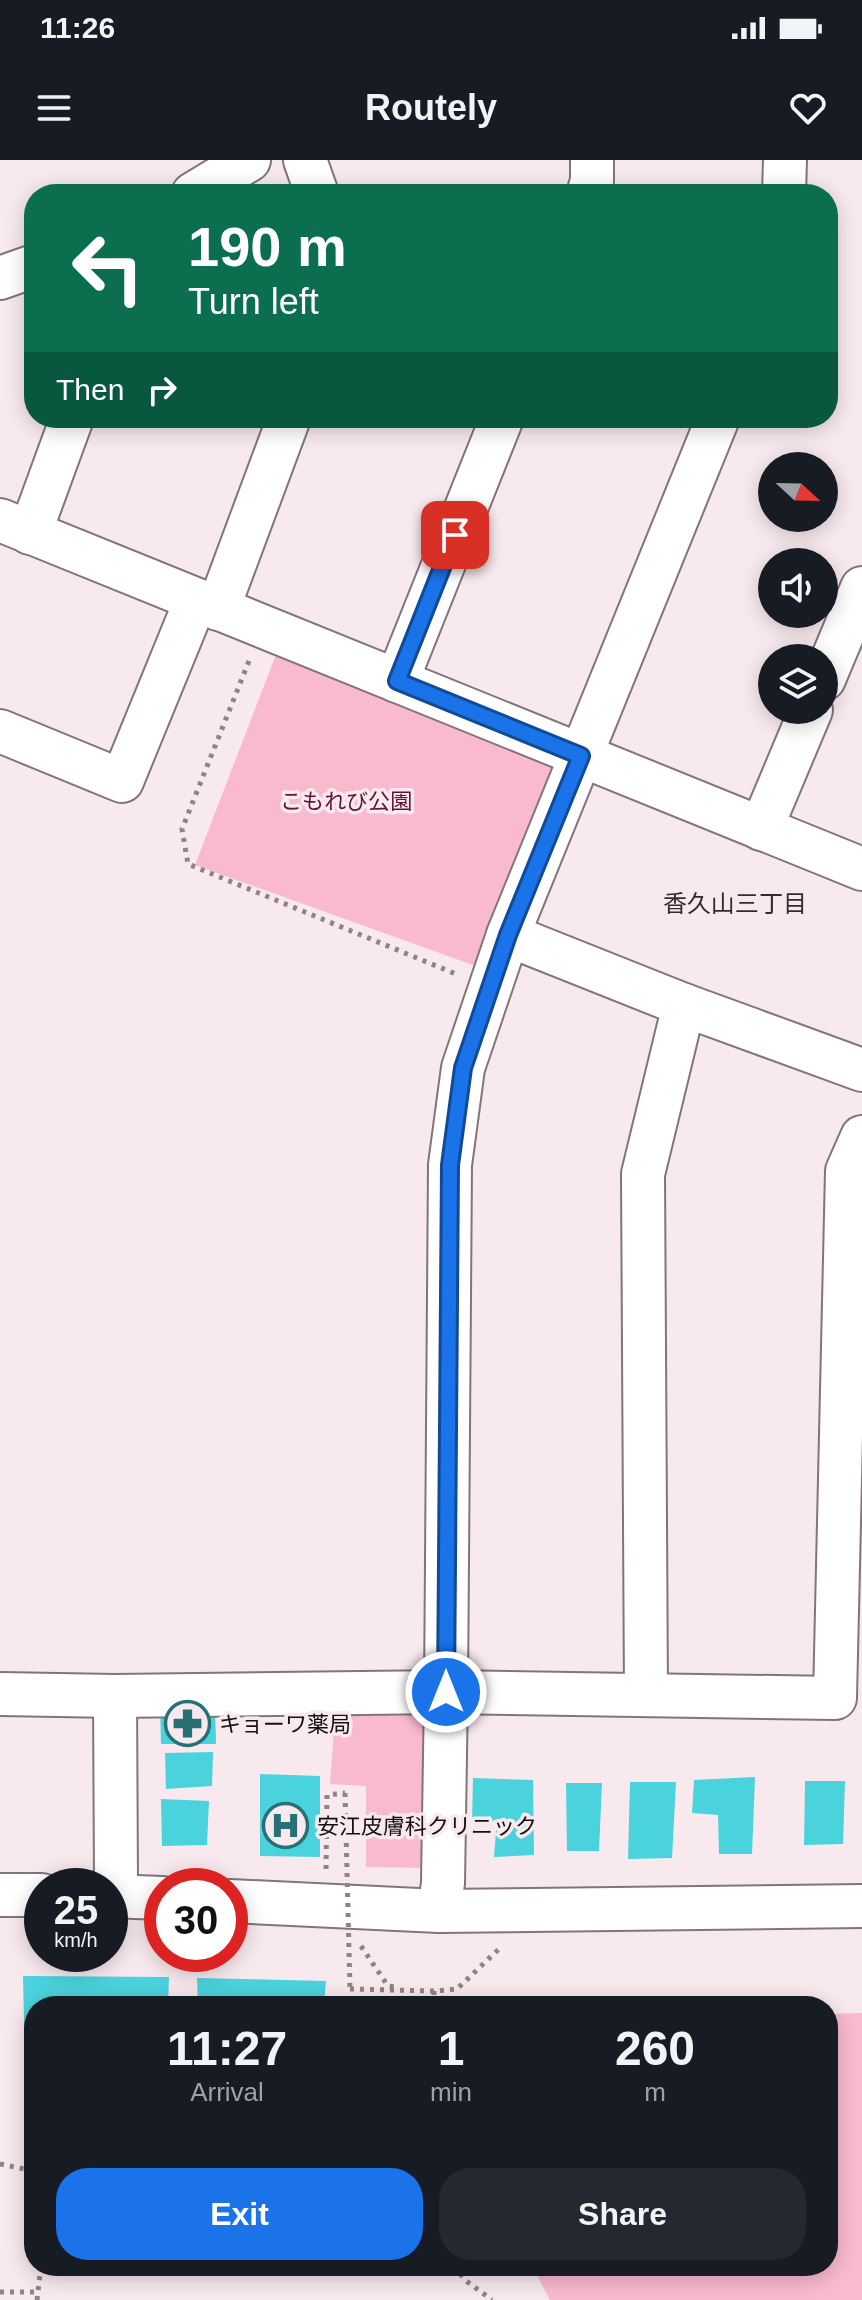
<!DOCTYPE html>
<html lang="en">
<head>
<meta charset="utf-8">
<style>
	body { margin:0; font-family:Arial,"Noto Sans JP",sans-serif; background:#242831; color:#f1f3f6; height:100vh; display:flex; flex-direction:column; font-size:30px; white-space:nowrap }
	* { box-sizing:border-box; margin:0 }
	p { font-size:26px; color:#9ea1a6 }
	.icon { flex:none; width:44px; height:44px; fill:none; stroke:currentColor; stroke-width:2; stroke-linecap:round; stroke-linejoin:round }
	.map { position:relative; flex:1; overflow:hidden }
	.side { position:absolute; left:24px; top:1836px; width:814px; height:280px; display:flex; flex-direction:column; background:#171b24; border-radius:32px; box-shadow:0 4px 20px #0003 }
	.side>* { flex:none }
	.top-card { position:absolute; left:24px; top:24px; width:814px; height:244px; border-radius:32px; box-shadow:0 4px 20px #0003; background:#0b6e4f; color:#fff; overflow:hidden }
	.needle { width:52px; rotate:112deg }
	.buttons { position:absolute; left:758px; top:292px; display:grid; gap:16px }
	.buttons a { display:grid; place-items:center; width:80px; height:80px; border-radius:50%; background:#171b24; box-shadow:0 4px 20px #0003; font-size:40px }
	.speed { position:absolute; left:24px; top:1708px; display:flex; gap:16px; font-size:40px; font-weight:700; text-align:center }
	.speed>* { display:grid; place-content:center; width:104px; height:104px; border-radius:50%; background:#171b24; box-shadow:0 4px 20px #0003; line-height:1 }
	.speed small { font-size:20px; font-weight:400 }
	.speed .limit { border:12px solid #d22; background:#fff; color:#111 }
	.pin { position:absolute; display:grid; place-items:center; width:68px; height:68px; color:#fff; margin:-34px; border-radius:16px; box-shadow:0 4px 12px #0006 }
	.me { position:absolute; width:88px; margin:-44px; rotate:0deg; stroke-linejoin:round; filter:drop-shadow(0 0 6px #0008) }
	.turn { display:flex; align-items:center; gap:28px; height:168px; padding:0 32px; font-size:36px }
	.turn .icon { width:104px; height:104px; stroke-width:2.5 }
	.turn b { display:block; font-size:56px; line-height:68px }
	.then { display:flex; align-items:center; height:76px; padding:0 32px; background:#0003; gap:16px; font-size:30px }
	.eta { display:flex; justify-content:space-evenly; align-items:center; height:136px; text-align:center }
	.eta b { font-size:48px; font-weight:700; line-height:56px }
	.action { display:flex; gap:16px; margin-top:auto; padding:16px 32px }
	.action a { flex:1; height:92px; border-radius:32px; background:#1a73e8; color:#fff; font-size:32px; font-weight:700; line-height:92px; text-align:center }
	.action a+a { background:#242831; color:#f1f3f6 }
	.status { display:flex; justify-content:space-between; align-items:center; height:56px; padding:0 40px; background:#171b24; direction:ltr }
	.status svg { height:22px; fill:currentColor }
	header { display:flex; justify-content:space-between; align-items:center; height:104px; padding:0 32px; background:#171b24; font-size:36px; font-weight:700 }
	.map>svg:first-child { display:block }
</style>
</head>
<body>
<div class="status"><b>11:26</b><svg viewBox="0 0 49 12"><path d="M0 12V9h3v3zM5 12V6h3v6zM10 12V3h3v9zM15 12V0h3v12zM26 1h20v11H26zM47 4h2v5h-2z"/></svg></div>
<header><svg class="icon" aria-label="menu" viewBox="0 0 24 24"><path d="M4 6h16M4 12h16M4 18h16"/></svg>Routely<svg class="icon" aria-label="heart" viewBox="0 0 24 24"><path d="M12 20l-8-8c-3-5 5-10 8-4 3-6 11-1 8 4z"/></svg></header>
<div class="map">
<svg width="862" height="2140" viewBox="0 0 862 2140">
	<rect width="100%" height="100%" fill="#f8e9ee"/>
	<!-- green -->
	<g fill="#f9bace">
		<path d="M 277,492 L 563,608 L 484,809 L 195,705 Z"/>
		<path d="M 336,1542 L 437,1542 L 437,1708 L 366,1707 L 366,1626 L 330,1624 Z"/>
		<path d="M 862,1853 L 862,2140 L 550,2140 L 532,2106 L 828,2106 L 828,1854 Z"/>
	</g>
	<!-- building -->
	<g fill="#4bd3dd">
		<path d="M 215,1543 L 216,1584 L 161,1584 L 160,1544 Z"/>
		<path d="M 213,1592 L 212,1626 L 166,1629 L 165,1593 Z"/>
		<path d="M 260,1614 L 320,1616 L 320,1697 L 260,1696 Z"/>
		<path d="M 755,1617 L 752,1694 L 719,1694 L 718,1655 L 692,1653 L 694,1620 Z"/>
		<path d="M 473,1618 L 533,1620 L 534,1695 L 494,1697 L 497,1660 L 472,1664 Z"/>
		<path d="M 805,1621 L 845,1621 L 843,1684 L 804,1685 Z"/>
		<path d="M 630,1622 L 676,1622 L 672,1698 L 628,1699 Z"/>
		<path d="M 566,1623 L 602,1623 L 599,1691 L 567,1691 Z"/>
		<path d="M 161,1639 L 209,1641 L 207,1685 L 162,1686 Z"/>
		<path d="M 23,1816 L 169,1817 L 168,1846 L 34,1846 L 34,1901 L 25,1901 Z"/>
		<path d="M 197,1818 L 326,1821 L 324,1846 L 198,1846 Z"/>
	</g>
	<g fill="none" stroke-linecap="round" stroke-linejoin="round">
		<defs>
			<g id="minor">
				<path d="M 305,0 L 317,34"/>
				<path d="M 193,34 L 249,0"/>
				<path d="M 588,34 L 592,21 L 592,0"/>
				<path d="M 784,34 L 785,0"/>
				<path d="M 0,118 L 34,106"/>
				<path d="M 0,360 L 862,709"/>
				<path d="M 30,373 L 72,258"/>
				<path d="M 218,449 L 289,258"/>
				<path d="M 824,519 L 862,428"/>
				<path d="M 397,521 L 502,258"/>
				<path d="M 0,571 L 122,621 L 196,440"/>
				<path d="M 761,669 L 811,550"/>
				<path d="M 508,775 L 684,845 L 862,910"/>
				<path d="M 0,1534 L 115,1536 L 446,1532 L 450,1005 L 463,908 L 508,775 L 718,258"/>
				<path d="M 646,1535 L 643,1014 L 684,845"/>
				<path d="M 0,1735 L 42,1735"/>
				<path d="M 110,1736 L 162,1738"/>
				<path d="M 113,1736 L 116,1721 L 115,1536"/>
				<path d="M 230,1741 L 439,1751 L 862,1746"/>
				<path d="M 439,1751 L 443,1723 L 446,1532 L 835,1538 L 847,1011 L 862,977"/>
			</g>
		</defs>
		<!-- minor casing -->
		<use href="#minor" stroke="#827579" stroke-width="46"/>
		<!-- path -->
		<g stroke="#8e8387" stroke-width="5" stroke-dasharray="4 6" stroke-linecap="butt">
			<path d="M 249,501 L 182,669 L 188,704 L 456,814"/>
			<path d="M 326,1709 L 327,1635 L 345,1633"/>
			<path d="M 361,1786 L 388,1826 L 397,1827"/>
			<path d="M 350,1829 L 434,1831 L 457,1829 L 501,1787"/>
			<path d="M 434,1831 L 434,1846"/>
			<path d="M 0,2004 L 34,2011"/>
			<path d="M 454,2106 L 465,2120 L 492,2140"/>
			<path d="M 0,2132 L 36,2132"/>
			<path d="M 37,2140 L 41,2106"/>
		</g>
		<!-- minor -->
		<use href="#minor" stroke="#fff" stroke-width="42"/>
		<!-- path-bridge -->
		<path stroke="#8e8387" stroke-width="5" stroke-dasharray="4 6" stroke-linecap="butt" d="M 345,1633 L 350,1829"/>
	</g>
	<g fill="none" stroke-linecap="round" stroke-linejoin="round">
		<defs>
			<path id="route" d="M 446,1532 L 450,1005 L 463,908 L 508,775 L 581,596 L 397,521 L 455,375"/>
		</defs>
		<!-- route casing -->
		<use href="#route" stroke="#114b97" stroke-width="20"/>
		<!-- route -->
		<use href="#route" stroke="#1a73e8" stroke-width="14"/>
	</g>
	<!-- icons -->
	<defs>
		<symbol id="pharmacy-ring" viewBox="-11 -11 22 22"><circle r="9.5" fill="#f8e9ee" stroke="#277176" stroke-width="1.5"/><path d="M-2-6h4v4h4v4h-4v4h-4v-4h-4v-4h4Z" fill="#277176"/></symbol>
		<symbol id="hospital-ring" viewBox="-11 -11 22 22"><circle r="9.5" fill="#f8e9ee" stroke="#277176" stroke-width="1.5"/><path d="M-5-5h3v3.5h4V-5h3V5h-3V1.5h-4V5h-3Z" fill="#277176"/></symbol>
	</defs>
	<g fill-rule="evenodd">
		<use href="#pharmacy-ring" x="162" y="1538" width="51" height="51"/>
		<use href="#hospital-ring" x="260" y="1640" width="51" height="51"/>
	</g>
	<g text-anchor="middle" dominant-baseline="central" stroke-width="7" stroke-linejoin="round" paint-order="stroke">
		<!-- park labels -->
		<g font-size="22" fill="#621337" stroke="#f8e9ee">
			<text x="346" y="641">こもれび公園</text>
		</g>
		<!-- poi labels -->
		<g font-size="22" fill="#140f11" stroke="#f8e9ee" text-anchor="start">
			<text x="219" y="1564">キョーワ薬局</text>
			<text x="317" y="1666">安江皮膚科クリニック</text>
		</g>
		<!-- neighbourhood labels -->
		<g font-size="24" fill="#352a2d" stroke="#f8e9ee">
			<text x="735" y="743">香久山三丁目</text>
		</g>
	</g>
</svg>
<div class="buttons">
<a><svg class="needle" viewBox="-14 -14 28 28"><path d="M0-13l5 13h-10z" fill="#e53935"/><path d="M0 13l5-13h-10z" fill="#9ea1a6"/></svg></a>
<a><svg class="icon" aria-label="sound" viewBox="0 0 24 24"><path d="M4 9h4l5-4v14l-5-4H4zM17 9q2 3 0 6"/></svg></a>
<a><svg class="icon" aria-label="layers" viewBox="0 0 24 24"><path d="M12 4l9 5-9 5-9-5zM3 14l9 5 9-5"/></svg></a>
</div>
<div class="speed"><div>25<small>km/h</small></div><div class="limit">30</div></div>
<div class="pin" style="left:455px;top:375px;background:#d93025"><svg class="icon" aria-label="arrive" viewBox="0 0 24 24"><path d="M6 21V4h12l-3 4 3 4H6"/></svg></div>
<svg class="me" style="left:446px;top:1532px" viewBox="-20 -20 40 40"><circle r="17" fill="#1a73e8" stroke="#fff" stroke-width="3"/><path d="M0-11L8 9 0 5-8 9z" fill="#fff"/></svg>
<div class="top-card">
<div class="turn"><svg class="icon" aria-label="left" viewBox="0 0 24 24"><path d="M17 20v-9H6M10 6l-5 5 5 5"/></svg><div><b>190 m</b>Turn left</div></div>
<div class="then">Then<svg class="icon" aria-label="right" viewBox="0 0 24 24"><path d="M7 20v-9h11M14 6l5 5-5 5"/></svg></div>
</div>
<section class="side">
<div class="eta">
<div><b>11:27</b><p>Arrival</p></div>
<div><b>1</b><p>min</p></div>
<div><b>260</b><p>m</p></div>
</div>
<div class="action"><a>Exit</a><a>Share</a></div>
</section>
</div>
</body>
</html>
